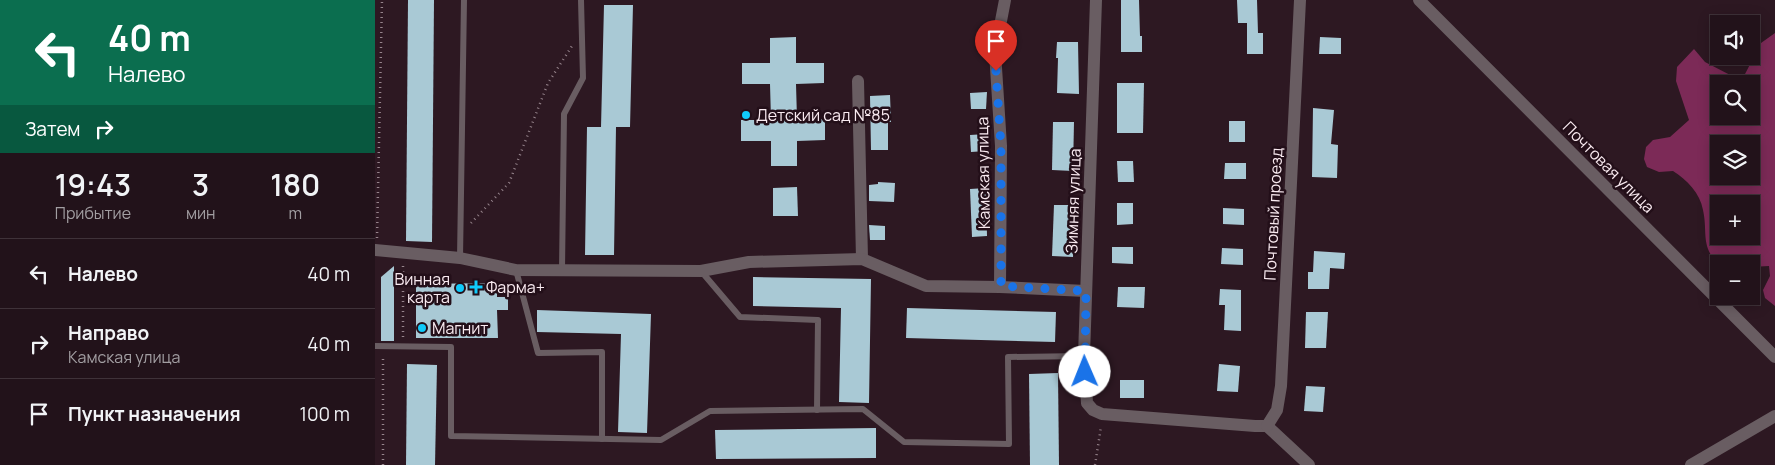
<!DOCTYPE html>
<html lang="ru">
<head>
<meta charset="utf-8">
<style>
	body { margin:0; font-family:Manrope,sans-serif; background:#2e2027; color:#f1f3f6; height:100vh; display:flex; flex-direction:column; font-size:19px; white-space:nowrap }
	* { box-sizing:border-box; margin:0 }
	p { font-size:16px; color:#a29ea2 }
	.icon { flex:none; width:28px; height:28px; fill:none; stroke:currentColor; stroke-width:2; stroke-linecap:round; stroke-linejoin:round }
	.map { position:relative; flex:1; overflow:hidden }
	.details { display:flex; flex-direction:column; background:#22121a; width:375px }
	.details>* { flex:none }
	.hud { background:#0b6e4f; color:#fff; overflow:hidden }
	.controls { position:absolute; left:1335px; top:15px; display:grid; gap:10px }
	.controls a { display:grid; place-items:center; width:50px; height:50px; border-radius:0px; background:#22121a; box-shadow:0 2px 12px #0003,0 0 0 1px #3f3239; font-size:25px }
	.pin { position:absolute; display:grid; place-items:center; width:42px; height:42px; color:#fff; margin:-51px -21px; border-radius:50% 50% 50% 0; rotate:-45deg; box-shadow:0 0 5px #0007 }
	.pin .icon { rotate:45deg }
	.me { position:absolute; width:55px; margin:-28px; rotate:359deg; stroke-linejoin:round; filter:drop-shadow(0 0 4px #0008) }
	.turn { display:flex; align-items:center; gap:18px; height:105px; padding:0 25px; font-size:22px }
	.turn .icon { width:65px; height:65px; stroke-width:2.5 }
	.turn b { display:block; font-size:35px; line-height:42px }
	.then { display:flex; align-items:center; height:48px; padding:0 25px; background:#0003; gap:10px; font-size:19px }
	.eta { display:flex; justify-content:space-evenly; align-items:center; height:85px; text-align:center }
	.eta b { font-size:30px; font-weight:600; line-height:35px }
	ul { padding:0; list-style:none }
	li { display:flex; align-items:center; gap:15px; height:70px; padding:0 25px; border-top:1px solid #3f3239 }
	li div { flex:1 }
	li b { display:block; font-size:19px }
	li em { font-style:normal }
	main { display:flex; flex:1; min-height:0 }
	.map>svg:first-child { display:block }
</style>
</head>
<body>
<main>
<section class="details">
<div class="hud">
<div class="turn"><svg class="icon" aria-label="left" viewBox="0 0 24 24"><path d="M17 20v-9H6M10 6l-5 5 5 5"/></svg><div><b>40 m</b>Налево</div></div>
<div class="then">Затем<svg class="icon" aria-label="right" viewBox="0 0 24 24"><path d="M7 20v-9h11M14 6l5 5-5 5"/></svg></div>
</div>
<div class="eta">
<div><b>19:43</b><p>Прибытие</p></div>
<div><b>3</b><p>мин</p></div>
<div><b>180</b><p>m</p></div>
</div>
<ul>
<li><svg class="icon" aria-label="left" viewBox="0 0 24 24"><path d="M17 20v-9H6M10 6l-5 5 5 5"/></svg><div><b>Налево</b></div><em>40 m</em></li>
<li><svg class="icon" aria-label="right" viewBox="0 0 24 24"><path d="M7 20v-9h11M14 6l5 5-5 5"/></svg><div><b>Направо</b><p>Камская улица</p></div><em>40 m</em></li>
<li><svg class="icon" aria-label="arrive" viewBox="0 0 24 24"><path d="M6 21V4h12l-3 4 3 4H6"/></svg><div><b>Пункт назначения</b></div><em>100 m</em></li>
</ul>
</section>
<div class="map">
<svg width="1400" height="465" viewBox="0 0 1400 465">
	<rect width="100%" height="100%" fill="#2d1822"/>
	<!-- forest -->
	<path fill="#7c2a57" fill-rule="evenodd" d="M 1400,33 L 1400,306 L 1390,298 L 1388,290 L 1395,276 L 1394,266 L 1376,267 L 1376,264 L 1344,264 C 1325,247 1333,232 1328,210 C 1325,193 1312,180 1298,171 L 1284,172 L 1272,167 L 1269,159 L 1271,147 L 1278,140 L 1295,137 L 1314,120 L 1301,81 L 1302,67 L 1319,49 L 1330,62 L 1359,77 L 1369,76 L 1386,43 ZM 1344,84 L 1376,84 L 1376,116 L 1344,116 ZM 1344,144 L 1376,144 L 1376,176 L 1344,176 ZM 1344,204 L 1376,204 L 1376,236 L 1344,236 Z"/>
	<!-- building -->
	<g fill="#a9c9d5">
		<path d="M 33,0 L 59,0 L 57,242 L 31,241 Z"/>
		<path d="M 746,0 L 764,0 L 765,36 L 767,36 L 767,52 L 746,52 Z"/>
		<path d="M 862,0 L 882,0 L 883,33 L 888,33 L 888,54 L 872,54 L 872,23 L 863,23 Z"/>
		<path d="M 229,5 L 258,5 L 255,127 L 241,127 L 239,255 L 210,255 L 212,127 L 226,127 Z"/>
		<path d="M 421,37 L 421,63 L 449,63 L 449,83 L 421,84 L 422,119 L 450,119 L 450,140 L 422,141 L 422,166 L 396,166 L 396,141 L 366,141 L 366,120 L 396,120 L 395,84 L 367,84 L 367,63 L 395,63 L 395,38 Z"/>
		<path d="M 945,37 L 966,38 L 966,54 L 944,54 Z"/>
		<path d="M 682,42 L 703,42 L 704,94 L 682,93 L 683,58 L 681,58 Z"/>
		<path d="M 742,83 L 769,83 L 768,133 L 742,133 Z"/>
		<path d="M 612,92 L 611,109 L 596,109 L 595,93 Z"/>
		<path d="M 515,95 L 516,122 L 513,122 L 513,150 L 496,150 L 495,96 Z"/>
		<path d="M 938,108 L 959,110 L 956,144 L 963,145 L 962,178 L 937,177 Z"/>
		<rect x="854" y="121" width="16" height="21"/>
		<path d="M 678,122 L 699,122 L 698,171 L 677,170 Z"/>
		<path d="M 611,134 L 611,151 L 596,152 L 595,135 Z"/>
		<path d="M 742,161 L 758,161 L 759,182 L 743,182 Z"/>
		<path d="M 850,163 L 871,163 L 871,179 L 849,179 Z"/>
		<path d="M 503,182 L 520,183 L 519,202 L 494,201 L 494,185 L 503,184 Z"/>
		<path d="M 422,187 L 423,216 L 398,216 L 398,188 Z"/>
		<path d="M 611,188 L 612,236 L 597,237 L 595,189 Z"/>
		<path d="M 742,203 L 758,203 L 758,224 L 742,225 Z"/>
		<path d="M 679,205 L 699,205 L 698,257 L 677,256 Z"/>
		<path d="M 848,208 L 869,209 L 869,225 L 848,224 Z"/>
		<path d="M 494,225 L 510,226 L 510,240 L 495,240 Z"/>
		<path d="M 737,247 L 758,247 L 758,264 L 737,263 Z"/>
		<path d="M 847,248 L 868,249 L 868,265 L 846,264 Z"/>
		<path d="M 939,251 L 970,253 L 969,269 L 955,268 L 954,289 L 933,289 L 933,272 L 938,272 Z"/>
		<path d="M 19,266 L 19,341 L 6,341 L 6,277 Z"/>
		<path d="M 378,277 L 496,279 L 494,403 L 464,402 L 466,308 L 378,306 Z"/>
		<path d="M 122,283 L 122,297 L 133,297 L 133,310 L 122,310 L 123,338 L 41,338 L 41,284 Z"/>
		<path d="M 743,287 L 770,287 L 769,308 L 742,307 Z"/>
		<path d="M 845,289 L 866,290 L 866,331 L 849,330 L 850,305 L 844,305 Z"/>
		<path d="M 532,308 L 681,312 L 680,342 L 531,338 Z"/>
		<path d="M 162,310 L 276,314 L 272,433 L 243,432 L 246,334 L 162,332 Z"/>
		<path d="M 931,312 L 953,312 L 951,348 L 930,348 Z"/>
		<path d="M 32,364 L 62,365 L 60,465 L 31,465 Z"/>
		<path d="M 844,364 L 865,366 L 863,392 L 842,391 Z"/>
		<path d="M 683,373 L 684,465 L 655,465 L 654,374 Z"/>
		<rect x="745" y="380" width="24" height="18"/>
		<path d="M 931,386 L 950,387 L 948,412 L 929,411 Z"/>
		<path d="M 501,428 L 501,458 L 341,459 L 340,430 Z"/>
	</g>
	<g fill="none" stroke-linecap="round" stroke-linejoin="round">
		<!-- path -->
		<g stroke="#97858d" stroke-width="2.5" stroke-dasharray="1 4" stroke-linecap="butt">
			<path d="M 96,223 L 134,183 L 173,83 L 197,46"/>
			<path d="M 2,238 L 7,0"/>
			<path d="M 28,266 L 28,338"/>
			<path d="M 8,465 L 8,356"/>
			<path d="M 720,465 L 726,427"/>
		</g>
		<!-- service -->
		<g stroke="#695d62" stroke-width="6">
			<path d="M 85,258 L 89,0"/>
			<path d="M 141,270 L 163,353 L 227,352 L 227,439"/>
			<path d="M 187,270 L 189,114 L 208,78 L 206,0"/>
			<path d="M 326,271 L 365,317 L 443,320 L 442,410"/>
			<path d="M 0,346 L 76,347 L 76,436 L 286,440 L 335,411 L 488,409 L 529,442 L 634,444 L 633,357 L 709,356"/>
		</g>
		<!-- minor -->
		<g stroke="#695d62" stroke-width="12">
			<path d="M 721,0 L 709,356 L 712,403 L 718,410 L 727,414 L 880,426 L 892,426 L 934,465"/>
			<path d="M 1044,0 L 1400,357"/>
			<path d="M 483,81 L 487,259"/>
			<path d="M 0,250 L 85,258 L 141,270 L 326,271 L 374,262 L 487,259 L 551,286 L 625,287 L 711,291"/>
			<path d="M 625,287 L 626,146 L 620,52 L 630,0"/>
			<path d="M 892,426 L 902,410 L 906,386 L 925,0"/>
			<path d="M 1316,465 L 1400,416"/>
		</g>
	</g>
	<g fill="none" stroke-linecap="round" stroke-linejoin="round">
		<!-- route -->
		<path stroke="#1a73e8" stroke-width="9" stroke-dasharray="0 16.2" d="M 621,71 L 626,146 L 626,286 L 711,291 L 710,372"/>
	</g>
	<!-- markers -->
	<g fill="#10cafa" stroke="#230f19" stroke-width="2">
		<circle cx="371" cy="115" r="5"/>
		<path d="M98.5 279.5h5v5h5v5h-5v5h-5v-5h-5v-5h5z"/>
		<circle cx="85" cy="288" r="5"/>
		<circle cx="47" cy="328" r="5"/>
	</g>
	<g text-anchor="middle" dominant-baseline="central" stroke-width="5" stroke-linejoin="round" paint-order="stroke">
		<!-- poi labels -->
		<g font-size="16" fill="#f9eaf0" stroke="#230f19" text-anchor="start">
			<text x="381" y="115">Детский сад №85</text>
			<text x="75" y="279" text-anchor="end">Винная<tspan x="75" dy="18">карта</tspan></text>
			<text x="111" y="287">Фарма+</text>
			<text x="57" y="328">Магнит</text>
		</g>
		<!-- street labels -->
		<g font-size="16" fill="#f9eaf0" stroke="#230f19">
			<text transform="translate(1234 167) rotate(45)">Почтовая улица</text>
			<text transform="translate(608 173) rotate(-91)">Камская улица</text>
			<text transform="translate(698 201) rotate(-88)">Зимняя улица</text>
			<text transform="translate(898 214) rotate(-87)">Почтовый проезд</text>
		</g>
	</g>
</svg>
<div class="controls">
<a><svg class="icon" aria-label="sound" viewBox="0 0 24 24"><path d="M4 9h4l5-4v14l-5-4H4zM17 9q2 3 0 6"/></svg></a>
<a><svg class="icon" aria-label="search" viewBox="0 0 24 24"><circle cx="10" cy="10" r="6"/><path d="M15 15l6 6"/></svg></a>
<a><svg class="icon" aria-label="layers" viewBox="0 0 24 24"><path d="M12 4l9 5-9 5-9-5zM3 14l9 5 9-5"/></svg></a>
<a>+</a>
<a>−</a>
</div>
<div class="pin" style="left:621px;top:71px;background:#d93025"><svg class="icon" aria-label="arrive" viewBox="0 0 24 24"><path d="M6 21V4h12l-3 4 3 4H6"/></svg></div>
<svg class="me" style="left:710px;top:372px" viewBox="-20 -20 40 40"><circle r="19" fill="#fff"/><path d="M0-13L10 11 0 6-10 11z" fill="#1a73e8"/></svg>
</div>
</main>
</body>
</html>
